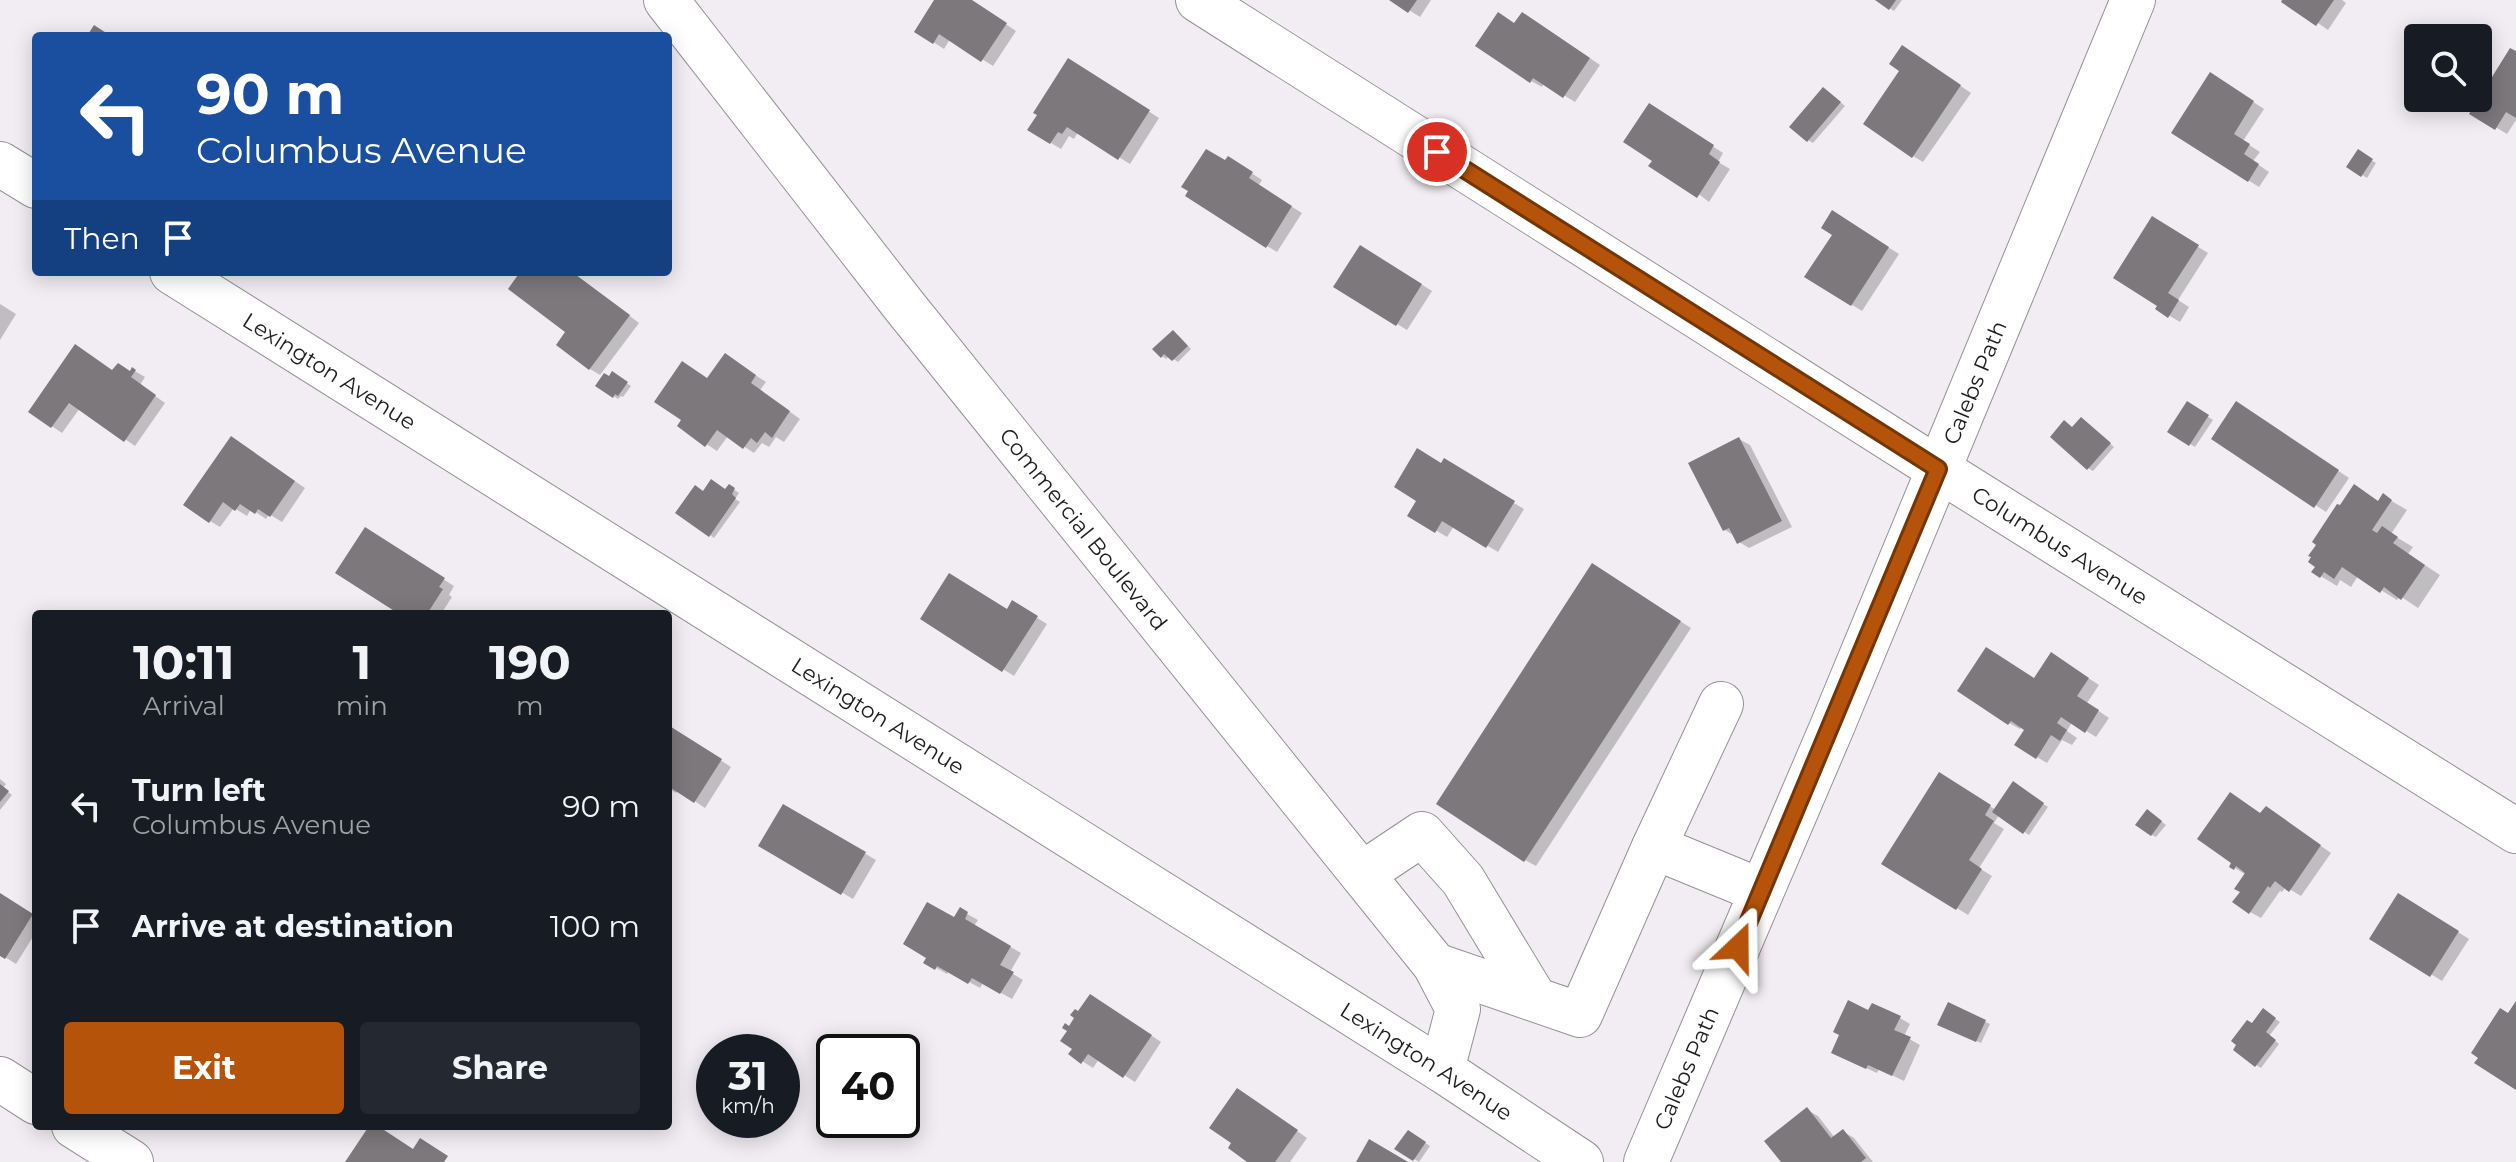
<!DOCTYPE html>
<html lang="en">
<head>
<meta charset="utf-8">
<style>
	body { margin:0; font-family:Montserrat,sans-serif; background:#242831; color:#f1f3f6; height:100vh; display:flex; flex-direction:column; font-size:30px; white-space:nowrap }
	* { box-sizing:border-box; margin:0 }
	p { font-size:26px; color:#9ea1a6 }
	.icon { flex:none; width:44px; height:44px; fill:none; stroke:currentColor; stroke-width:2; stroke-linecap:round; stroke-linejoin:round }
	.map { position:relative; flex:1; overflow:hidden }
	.side { position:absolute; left:32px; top:610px; width:640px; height:520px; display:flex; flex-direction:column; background:#171b24; border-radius:8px; box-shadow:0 4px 20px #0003 }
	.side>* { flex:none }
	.hud { position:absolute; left:32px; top:32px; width:640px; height:244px; border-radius:8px; box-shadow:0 4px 20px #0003; background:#1a4fa0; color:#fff; overflow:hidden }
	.buttons { position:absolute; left:2404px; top:24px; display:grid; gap:16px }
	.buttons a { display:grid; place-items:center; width:88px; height:88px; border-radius:8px; background:#171b24; box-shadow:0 4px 20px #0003; font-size:40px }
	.speed { position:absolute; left:696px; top:1034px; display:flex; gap:16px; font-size:40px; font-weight:700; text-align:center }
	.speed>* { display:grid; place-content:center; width:104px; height:104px; border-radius:50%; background:#171b24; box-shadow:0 4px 20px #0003; line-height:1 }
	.speed small { font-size:20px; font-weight:400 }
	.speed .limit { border:4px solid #111; border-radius:12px; background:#fff; color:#111 }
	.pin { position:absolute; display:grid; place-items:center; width:68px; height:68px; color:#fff; margin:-34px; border:4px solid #fff; border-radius:50%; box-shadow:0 2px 8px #0007 }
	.me { position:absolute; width:88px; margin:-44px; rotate:23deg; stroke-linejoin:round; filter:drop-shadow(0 0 6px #0008) }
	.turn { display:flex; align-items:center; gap:28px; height:168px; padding:0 32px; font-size:36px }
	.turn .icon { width:104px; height:104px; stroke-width:2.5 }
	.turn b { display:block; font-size:56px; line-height:68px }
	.then { display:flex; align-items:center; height:76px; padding:0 32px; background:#0003; gap:16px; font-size:30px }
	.eta { display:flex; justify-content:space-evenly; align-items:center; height:136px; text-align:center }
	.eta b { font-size:48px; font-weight:700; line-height:56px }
	.action { display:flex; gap:16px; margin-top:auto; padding:16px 32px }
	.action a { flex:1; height:92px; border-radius:8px; background:#b45309; color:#fff; font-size:32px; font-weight:700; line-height:92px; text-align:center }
	.action a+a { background:#242831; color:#f1f3f6 }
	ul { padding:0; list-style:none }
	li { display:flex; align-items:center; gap:24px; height:120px; padding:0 32px }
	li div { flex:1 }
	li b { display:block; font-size:30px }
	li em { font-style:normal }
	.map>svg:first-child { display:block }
</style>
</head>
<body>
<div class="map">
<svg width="2516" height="1162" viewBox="0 0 2516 1162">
	<rect width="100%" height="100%" fill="#f1edf2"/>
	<!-- shadow -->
	<g fill="#0003">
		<path d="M 937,0 L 970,0 L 1016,31 L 993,66 L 950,39 L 944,49 L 916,31 Z"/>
		<path d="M 1393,0 L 1431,0 L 1420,17 Z"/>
		<path d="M 1878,0 L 1902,0 L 1894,11 Z"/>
		<path d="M 2285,0 L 2342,0 L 2346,3 L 2328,30 Z"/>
		<path d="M 1533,20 L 1600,65 L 1575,102 L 1544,83 L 1542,87 L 1531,81 L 1478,45 L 1515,25 Z"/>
		<path d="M 1913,53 L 1971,93 L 1923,162 L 1913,156 Z"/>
		<path d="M 2516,53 L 2516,120 L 2507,134 L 2472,113 Z"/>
		<path d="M 1079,67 L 1159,118 L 1130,164 L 1078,132 L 1074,139 L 1069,136 L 1061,149 L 1051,143 Z"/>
		<path d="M 2221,81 L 2264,109 L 2243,141 L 2260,152 L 2253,161 L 2269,172 L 2259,187 L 2173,132 Z"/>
		<path d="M 1828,92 L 1845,106 L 1813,143 L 1808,140 Z"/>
		<path d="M 1660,112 L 1723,153 L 1718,162 L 1730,169 L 1709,202 L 1654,160 Z"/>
		<path d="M 2358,152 L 2376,163 L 2367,178 L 2349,167 Z"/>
		<path d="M 1226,163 L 1239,165 L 1262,180 L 1258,186 L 1302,213 L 1277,252 L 1267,246 Z"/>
		<path d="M 1843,219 L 1899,254 L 1862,311 L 1807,277 Z"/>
		<path d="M 2153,219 L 2208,253 L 2178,300 L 2189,307 L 2180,322 L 2158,309 Z"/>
		<path d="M 1361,247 L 1432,291 L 1407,330 L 1336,286 Z"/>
		<path d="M 523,272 L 572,272 L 639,323 L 600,375 L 590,369 L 568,332 Z"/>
		<path d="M 0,304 L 16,314 L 0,340 Z"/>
		<path d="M 1178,335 L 1191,349 L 1178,362 L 1169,356 L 1166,359 L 1162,356 Z"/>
		<path d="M 736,362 L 766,382 L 760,390 L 800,419 L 784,442 L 776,437 L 769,447 L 762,443 L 754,453 L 728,436 L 717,451 L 679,426 L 708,380 Z"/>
		<path d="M 133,370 L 145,377 L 140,385 L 165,403 L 135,446 L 80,408 L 62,433 L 31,412 L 131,373 Z"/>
		<path d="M 613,374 L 631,386 L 623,397 L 621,396 L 618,399 L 598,385 L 610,379 Z"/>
		<path d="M 2187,404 L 2213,420 L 2195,447 L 2170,432 Z"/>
		<path d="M 2247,410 L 2349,478 L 2326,512 L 2214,438 Z"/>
		<path d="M 2086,422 L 2114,447 L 2093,471 L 2088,468 L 2073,429 Z"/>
		<path d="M 1739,439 L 1750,445 L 1792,527 L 1749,548 L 1739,542 L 1735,536 L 1725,530 Z"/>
		<path d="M 242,445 L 305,488 L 282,522 L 269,514 L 266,519 L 251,509 L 247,516 L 234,508 L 220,527 L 210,521 Z"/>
		<path d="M 1444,461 L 1524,509 L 1498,552 L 1454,526 L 1447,537 L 1410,515 Z"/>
		<path d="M 729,486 L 739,493 L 735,499 L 740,502 L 714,538 L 710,535 L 704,493 L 726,491 Z"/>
		<path d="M 2383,496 L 2407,510 L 2391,534 L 2413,547 L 2408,554 L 2440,575 L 2418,608 L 2400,596 L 2397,600 L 2358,576 L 2351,587 L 2340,580 L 2337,586 L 2314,572 Z"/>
		<path d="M 376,536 L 454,586 L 449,595 L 452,597 L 441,614 L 403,614 L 338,572 Z"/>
		<path d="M 1603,572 L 1691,628 L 1536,866 L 1525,860 Z"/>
		<path d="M 1013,603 L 1047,624 L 1014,676 L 922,618 L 1007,611 Z"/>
		<path d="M 2062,661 L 2099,685 L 2087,703 L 2109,718 L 2096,737 L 2072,722 L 2067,731 L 2077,738 L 2072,745 L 2062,740 L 2047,763 L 2037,757 L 2027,729 L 2022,726 L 2020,729 L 2009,723 L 2035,680 Z"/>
		<path d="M 668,726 L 731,767 L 705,808 L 678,790 L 676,793 L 668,788 Z"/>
		<path d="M 0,779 L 6,784 L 3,788 L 12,795 L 0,810 Z"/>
		<path d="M 1950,781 L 1996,810 L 2018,787 L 2048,807 L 2029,835 L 1999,815 L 1994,823 L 2004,829 L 1979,868 L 1992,876 L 1968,915 L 1884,863 Z"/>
		<path d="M 784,806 L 876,860 L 853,899 L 761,845 Z"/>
		<path d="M 2152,814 L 2166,825 L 2156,837 L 2152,835 Z"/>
		<path d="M 2261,815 L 2277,815 L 2331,853 L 2301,896 L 2286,887 L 2282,892 L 2280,891 L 2261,918 L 2250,912 L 2242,891 L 2246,875 L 2232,866 Z"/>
		<path d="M 0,895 L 36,917 L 36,932 L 16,964 L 0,954 Z"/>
		<path d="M 2399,895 L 2469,939 L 2442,981 L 2372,938 Z"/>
		<path d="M 960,910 L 978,920 L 974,926 L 1021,953 L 1010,972 L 1023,980 L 1012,999 L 983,983 L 980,988 L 949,971 L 947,974 L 926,962 Z"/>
		<path d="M 1101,1002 L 1161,1042 L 1135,1082 L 1099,1059 L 1093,1068 L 1071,1054 L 1074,1049 L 1070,1028 L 1079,1014 Z"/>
		<path d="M 1949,1005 L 1990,1024 L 1981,1043 L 1945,1027 Z"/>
		<path d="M 1869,1012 L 1900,1018 L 1910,1024 L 1904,1036 L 1920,1045 L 1904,1081 L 1879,1069 L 1877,1073 L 1844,1058 Z"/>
		<path d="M 2268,1014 L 2280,1022 L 2269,1036 L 2279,1044 L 2261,1068 L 2256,1065 L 2253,1025 Z"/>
		<path d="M 1248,1096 L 1307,1138 L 1290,1162 L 1250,1162 Z"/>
		<path d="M 1807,1110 L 1818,1116 L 1835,1138 L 1844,1132 L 1854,1138 L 1873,1162 L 1784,1162 Z"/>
		<path d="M 1408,1132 L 1430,1146 L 1419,1162 L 1397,1148 Z"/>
	</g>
	<!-- building -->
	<g fill="#7c787c">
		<path d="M 934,0 L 972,0 L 1007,23 L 981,62 L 939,34 L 933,44 L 914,32 Z"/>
		<path d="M 1389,0 L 1417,0 L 1408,13 Z"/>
		<path d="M 1875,0 L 1896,0 L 1889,10 Z"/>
		<path d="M 2282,0 L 2334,0 L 2316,26 L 2281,2 Z"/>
		<path d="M 1498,12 L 1514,23 L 1522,12 L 1590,58 L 1563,98 L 1533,78 L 1530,83 L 1475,46 Z"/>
		<path d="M 94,25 L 111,36 L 87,36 Z"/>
		<path d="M 1902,45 L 1961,85 L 1912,158 L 1863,124 L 1899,71 L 1889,64 Z"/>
		<path d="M 2510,48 L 2516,51 L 2516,118 L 2506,112 L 2495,130 L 2469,114 Z"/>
		<path d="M 1068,58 L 1150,110 L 1118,160 L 1067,127 L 1062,134 L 1058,132 L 1050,144 L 1027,130 L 1037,115 L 1033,113 Z"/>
		<path d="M 2210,72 L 2254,101 L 2234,134 L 2250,144 L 2244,154 L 2259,164 L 2248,182 L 2171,133 Z"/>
		<path d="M 1823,87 L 1841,102 L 1807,142 L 1789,127 Z"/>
		<path d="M 1649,103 L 1714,145 L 1709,154 L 1720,162 L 1697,198 L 1648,166 L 1652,161 L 1623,142 Z"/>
		<path d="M 1206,149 L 1225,160 L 1228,156 L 1253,172 L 1249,178 L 1292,206 L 1266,248 L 1185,196 L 1188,191 L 1181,187 Z"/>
		<path d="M 2358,149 L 2373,159 L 2361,177 L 2346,167 Z"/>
		<path d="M 1832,210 L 1889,247 L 1851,306 L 1804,277 L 1832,235 L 1821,228 Z"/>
		<path d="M 2152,216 L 2199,245 L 2168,293 L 2179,300 L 2168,318 L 2155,309 L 2157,306 L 2113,278 Z"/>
		<path d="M 1360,245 L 1422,284 L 1396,326 L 1333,287 Z"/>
		<path d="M 520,272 L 572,272 L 630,315 L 589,370 L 556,345 L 565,332 L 508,289 Z"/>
		<path d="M 1173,330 L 1188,346 L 1172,361 L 1164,354 L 1161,358 L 1152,349 Z"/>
		<path d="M 75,344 L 112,370 L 118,363 L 130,371 L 132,367 L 136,370 L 131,377 L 156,395 L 124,442 L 69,403 L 51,428 L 28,412 Z"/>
		<path d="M 725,353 L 756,375 L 751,383 L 790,411 L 772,438 L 765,432 L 757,443 L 751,438 L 743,449 L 717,430 L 705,447 L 677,426 L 681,420 L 654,402 L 682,361 L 707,378 Z"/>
		<path d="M 612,371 L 628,382 L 618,396 L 615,394 L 613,398 L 595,386 L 604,373 L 609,376 Z"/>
		<path d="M 2187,401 L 2209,415 L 2189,446 L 2167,432 Z"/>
		<path d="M 2236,401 L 2339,470 L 2314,508 L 2211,439 Z"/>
		<path d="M 2081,417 L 2111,443 L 2087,470 L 2050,437 L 2064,420 L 2072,427 Z"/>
		<path d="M 231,436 L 295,481 L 270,517 L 258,509 L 255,514 L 240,504 L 235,511 L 223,502 L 209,523 L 183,505 Z"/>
		<path d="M 1739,437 L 1782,521 L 1737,544 L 1729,528 L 1723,531 L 1688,463 Z"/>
		<path d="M 1417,448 L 1441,463 L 1444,458 L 1515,501 L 1486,548 L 1442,521 L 1435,533 L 1407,516 L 1416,501 L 1394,487 Z"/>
		<path d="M 711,479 L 725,489 L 729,484 L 735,488 L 732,494 L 736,498 L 709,537 L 675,513 L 695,485 L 703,491 Z"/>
		<path d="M 2354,484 L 2378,501 L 2383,493 L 2392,500 L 2372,530 L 2377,533 L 2382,526 L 2398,537 L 2393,543 L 2425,565 L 2401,600 L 2384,587 L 2380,593 L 2342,567 L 2334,579 L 2324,572 L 2320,578 L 2311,572 L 2315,567 L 2308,562 L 2311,557 L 2308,556 L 2316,545 L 2312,542 L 2337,504 L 2340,505 Z"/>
		<path d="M 365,527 L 445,578 L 439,587 L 443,589 L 427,614 L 409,614 L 403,610 L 399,614 L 335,573 Z"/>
		<path d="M 1592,563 L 1681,621 L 1524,862 L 1436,804 Z"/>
		<path d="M 949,573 L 1007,609 L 1012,600 L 1038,616 L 1002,672 L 920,619 Z"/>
		<path d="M 1986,647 L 2034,678 L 2051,652 L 2089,678 L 2077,696 L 2099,710 L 2085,733 L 2061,717 L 2057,723 L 2067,730 L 2060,741 L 2051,735 L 2036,759 L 2014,745 L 2024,730 L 2011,721 L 2008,725 L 1957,691 Z"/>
		<path d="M 668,725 L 722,759 L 694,803 L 668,786 Z"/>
		<path d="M 1939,772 L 1991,805 L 1985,815 L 1994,821 L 1969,860 L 1982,869 L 1956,910 L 1881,864 Z"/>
		<path d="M 2013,781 L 2044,803 L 2023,834 L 1992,812 Z"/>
		<path d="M 0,784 L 9,791 L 0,802 Z"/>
		<path d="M 2230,792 L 2260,813 L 2266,806 L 2321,845 L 2289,892 L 2275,881 L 2270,888 L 2268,886 L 2249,914 L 2232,902 L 2240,892 L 2234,889 L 2245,873 L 2236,866 L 2234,870 L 2229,867 L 2231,863 L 2197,839 Z"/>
		<path d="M 783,804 L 866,852 L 841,895 L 758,846 Z"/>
		<path d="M 2147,809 L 2162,821 L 2151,836 L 2135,825 Z"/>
		<path d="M 0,893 L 33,914 L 5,959 L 0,956 Z"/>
		<path d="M 2398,893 L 2459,931 L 2430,977 L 2369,939 Z"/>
		<path d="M 927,902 L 954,917 L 960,907 L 968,912 L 965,919 L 1011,946 L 1000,965 L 1014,972 L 1000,994 L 972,978 L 968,984 L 937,966 L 935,970 L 923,963 L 926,958 L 903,944 Z"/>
		<path d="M 1090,994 L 1152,1035 L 1123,1078 L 1088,1054 L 1081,1064 L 1068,1054 L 1072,1049 L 1060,1041 L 1067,1031 L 1062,1028 L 1065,1023 L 1069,1026 L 1074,1018 L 1070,1015 L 1075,1009 L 1078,1011 Z"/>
		<path d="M 1848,1000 L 1868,1010 L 1872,1003 L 1901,1016 L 1894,1030 L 1911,1037 L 1892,1076 L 1868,1065 L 1866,1069 L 1831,1053 L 1839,1035 L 1833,1032 Z"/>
		<path d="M 2516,1001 L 2516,1090 L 2474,1063 L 2478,1058 L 2471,1053 L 2500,1008 L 2508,1013 Z"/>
		<path d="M 1948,1002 L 1986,1020 L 1976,1042 L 1937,1025 Z"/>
		<path d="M 2263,1008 L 2276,1018 L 2266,1032 L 2276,1040 L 2255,1067 L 2233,1050 L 2236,1045 L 2231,1041 L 2247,1020 L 2252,1023 Z"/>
		<path d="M 1237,1088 L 1298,1130 L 1275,1162 L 1247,1162 L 1228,1148 L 1231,1143 L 1209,1128 Z"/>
		<path d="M 1807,1107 L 1831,1138 L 1843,1129 L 1866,1158 L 1861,1162 L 1781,1162 L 1764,1141 Z"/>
		<path d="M 369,1126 L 378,1126 L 413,1149 L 420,1138 L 448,1156 L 444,1162 L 345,1162 Z"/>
		<path d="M 1408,1130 L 1426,1142 L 1413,1161 L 1394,1149 Z"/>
		<path d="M 1369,1139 L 1408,1162 L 1356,1162 Z"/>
	</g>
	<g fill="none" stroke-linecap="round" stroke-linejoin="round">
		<defs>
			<g id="minor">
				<path id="s1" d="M 666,0 L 905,307 L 1435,965 L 1458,1009 L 1442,1070"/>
				<path id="s2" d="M 1198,0 L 1938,469 L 2516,831"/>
				<path d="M 0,164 L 36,186"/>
				<path id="s3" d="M 172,272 L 1442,1070 L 1581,1162"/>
				<path d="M 1654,847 L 1721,704"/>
				<path d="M 1362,874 L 1422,834 L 1463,880 L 1535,999"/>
				<path d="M 1435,965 L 1580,1015 L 1654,847 L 1761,891"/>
				<path d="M 0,1079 L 36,1102"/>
				<path d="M 74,1126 L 131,1162"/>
				<path id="s4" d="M 1646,1162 L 1832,727 L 2133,0"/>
			</g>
		</defs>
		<!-- minor casing -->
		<use href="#minor" stroke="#959196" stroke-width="46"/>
		<!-- minor -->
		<use href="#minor" stroke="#fff" stroke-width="44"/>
	</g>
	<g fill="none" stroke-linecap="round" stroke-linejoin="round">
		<defs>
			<path id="route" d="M 1437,152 L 1938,469 L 1738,947"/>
		</defs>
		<!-- route casing -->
		<use href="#route" stroke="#753606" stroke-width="20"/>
		<!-- route -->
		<use href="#route" stroke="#b45309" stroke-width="14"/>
	</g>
	<g text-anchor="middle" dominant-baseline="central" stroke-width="6" stroke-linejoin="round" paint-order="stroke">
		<!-- street labels -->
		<g font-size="22" fill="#1e1c1e" stroke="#fff">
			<text stroke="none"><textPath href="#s3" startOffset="186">Lexington Avenue</textPath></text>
			<text stroke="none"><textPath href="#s4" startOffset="846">Calebs Path</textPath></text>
			<text stroke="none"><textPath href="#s1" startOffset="674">Commercial Boulevard</textPath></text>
			<text stroke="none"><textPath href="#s2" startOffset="1020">Columbus Avenue</textPath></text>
			<text stroke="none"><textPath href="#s3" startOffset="834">Lexington Avenue</textPath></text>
			<text stroke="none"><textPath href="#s3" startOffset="1482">Lexington Avenue</textPath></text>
			<text stroke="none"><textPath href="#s4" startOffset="102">Calebs Path</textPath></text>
		</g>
	</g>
</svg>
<div class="buttons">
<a><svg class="icon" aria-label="search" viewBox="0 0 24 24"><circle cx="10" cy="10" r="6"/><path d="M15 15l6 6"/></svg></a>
</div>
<div class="speed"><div>31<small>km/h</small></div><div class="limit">40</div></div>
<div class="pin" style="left:1437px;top:152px;background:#d93025"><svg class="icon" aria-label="arrive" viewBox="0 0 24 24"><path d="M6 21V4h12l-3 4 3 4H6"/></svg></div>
<svg class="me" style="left:1738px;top:947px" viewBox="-20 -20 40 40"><path d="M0-17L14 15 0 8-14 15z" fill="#b45309" stroke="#fff" stroke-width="4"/></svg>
<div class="hud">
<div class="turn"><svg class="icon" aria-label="left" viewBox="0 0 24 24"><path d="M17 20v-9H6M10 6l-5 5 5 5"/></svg><div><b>90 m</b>Columbus Avenue</div></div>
<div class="then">Then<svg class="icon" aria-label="arrive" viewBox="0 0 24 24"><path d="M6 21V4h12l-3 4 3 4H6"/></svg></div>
</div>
<section class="side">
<div class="eta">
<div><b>10:11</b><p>Arrival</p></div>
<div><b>1</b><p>min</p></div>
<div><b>190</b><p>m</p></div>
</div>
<ul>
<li><svg class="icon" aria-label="left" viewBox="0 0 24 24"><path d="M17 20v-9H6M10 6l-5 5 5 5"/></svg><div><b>Turn left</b><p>Columbus Avenue</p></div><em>90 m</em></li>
<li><svg class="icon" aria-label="arrive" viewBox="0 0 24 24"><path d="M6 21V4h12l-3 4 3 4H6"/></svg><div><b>Arrive at destination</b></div><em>100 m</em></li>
</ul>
<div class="action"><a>Exit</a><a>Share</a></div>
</section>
</div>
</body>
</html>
